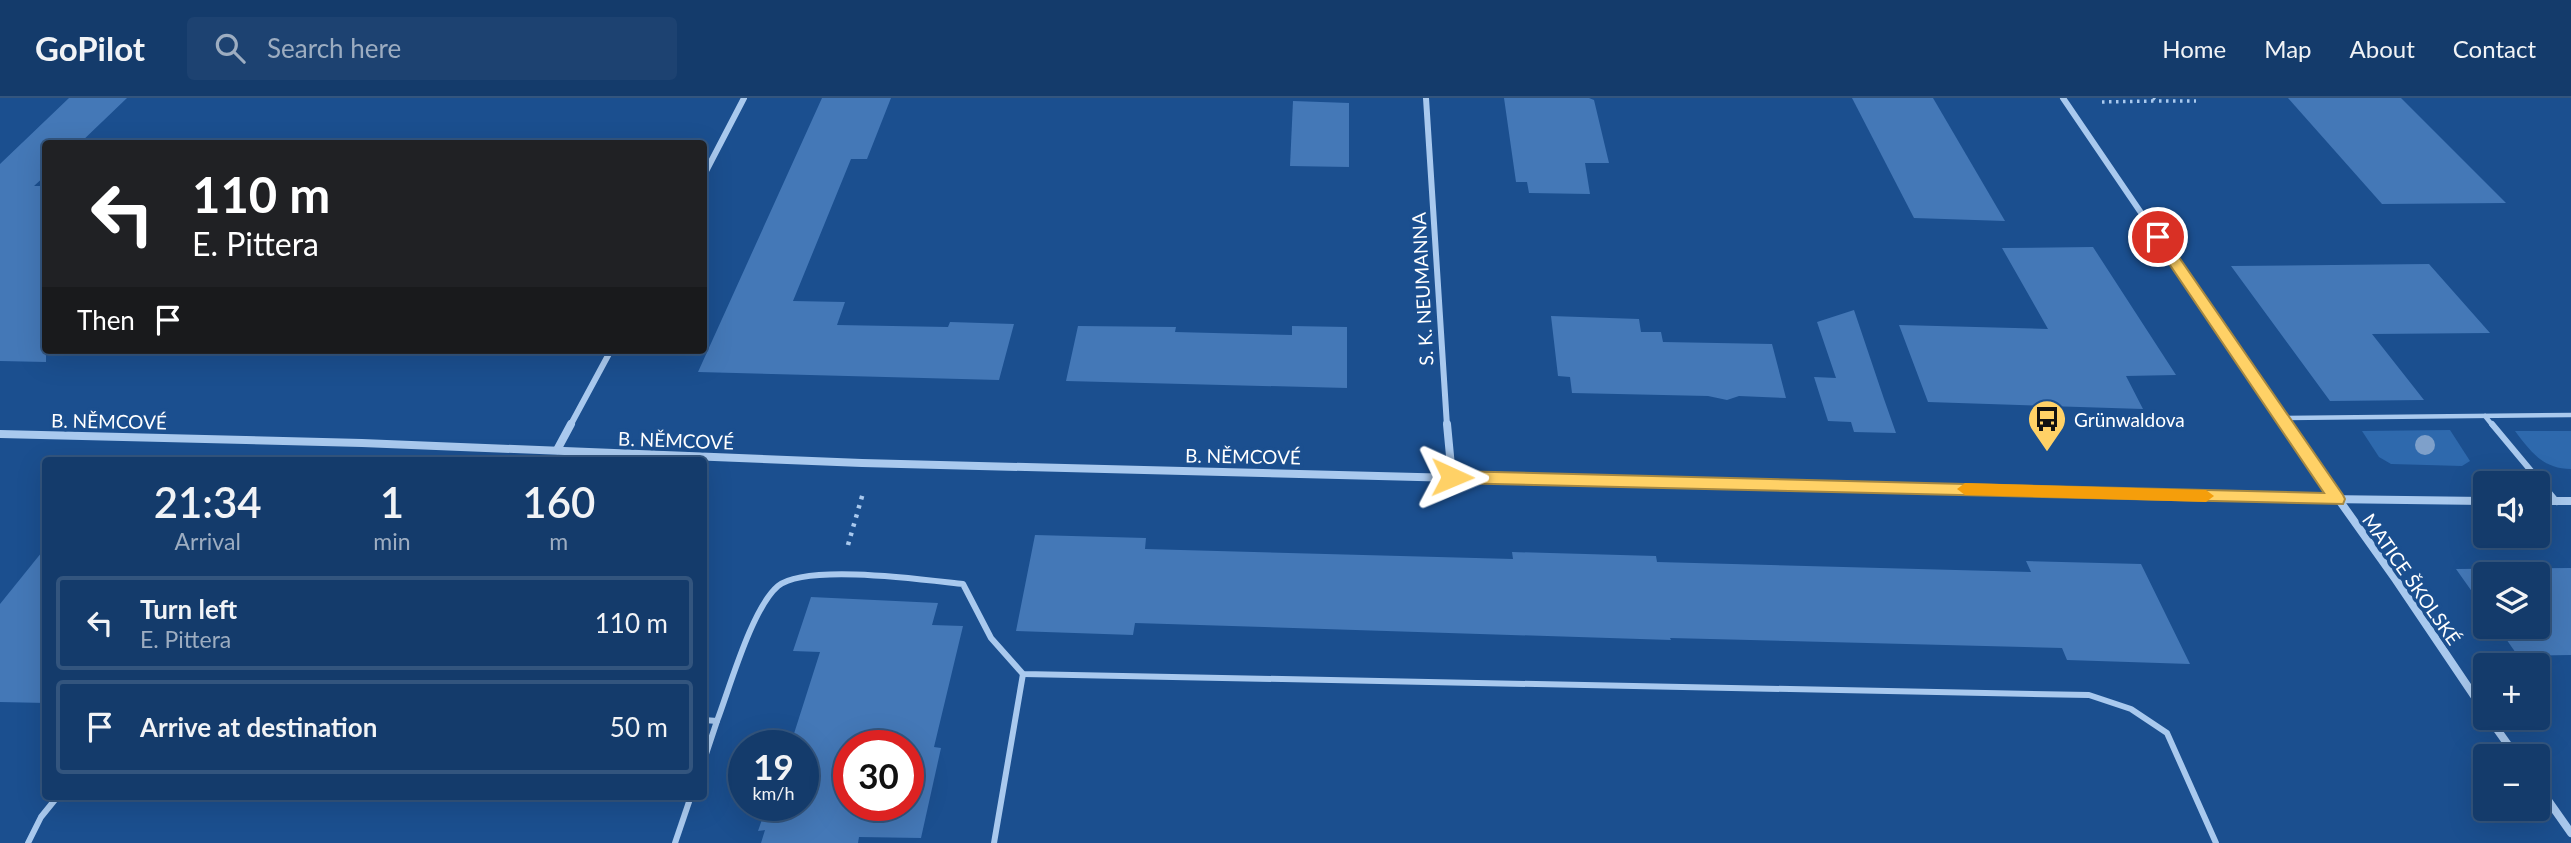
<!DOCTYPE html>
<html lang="en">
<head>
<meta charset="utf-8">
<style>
	body { margin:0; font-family:Lato,sans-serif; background:#1d4271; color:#f1f3f6; height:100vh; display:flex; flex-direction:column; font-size:26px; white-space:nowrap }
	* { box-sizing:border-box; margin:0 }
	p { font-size:23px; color:#9dadc1 }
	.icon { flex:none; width:38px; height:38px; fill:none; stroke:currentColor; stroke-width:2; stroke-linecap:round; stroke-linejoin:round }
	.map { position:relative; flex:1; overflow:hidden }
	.details { position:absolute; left:42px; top:359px; width:665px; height:343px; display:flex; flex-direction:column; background:#143b6b; border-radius:7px; box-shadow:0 7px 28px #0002,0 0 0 2px #33557e }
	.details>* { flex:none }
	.banner { position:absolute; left:42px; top:42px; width:665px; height:214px; border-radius:7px; box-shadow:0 7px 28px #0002,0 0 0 2px #33557e; background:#202124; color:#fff; overflow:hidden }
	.fabs { position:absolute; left:2473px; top:373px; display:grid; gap:14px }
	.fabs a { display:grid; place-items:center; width:77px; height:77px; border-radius:7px; background:#143b6b; box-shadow:0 7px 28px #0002,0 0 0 2px #33557e; font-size:35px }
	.speed { position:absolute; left:728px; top:632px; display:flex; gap:14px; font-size:35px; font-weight:700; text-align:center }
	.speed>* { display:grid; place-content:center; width:91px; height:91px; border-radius:50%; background:#143b6b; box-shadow:0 7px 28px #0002,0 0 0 2px #33557e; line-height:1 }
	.speed small { font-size:18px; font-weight:400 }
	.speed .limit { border:10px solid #d22; background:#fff; color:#111 }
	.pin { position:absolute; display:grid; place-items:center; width:60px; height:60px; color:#fff; margin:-30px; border:4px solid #fff; border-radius:50%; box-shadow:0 2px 7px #0007 }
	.me { position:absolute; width:77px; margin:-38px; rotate:91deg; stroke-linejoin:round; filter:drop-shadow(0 0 5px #0008) }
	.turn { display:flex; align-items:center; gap:24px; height:147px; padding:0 35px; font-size:32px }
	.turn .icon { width:91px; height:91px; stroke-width:2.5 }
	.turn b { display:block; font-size:49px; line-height:60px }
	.then { display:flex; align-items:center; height:66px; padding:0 35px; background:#0003; gap:14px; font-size:26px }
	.eta { display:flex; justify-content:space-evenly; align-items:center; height:119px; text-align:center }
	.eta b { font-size:42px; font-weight:600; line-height:49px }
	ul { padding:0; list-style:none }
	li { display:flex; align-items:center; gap:21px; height:94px; margin:0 14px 10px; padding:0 21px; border:4px solid #33557e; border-radius:7px }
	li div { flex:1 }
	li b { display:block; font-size:26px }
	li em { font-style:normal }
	header { display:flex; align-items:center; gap:42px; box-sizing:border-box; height:98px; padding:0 35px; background:#143b6b; border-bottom:2px solid #33557e }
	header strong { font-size:33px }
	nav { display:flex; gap:38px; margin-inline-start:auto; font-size:24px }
	.search { width:490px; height:63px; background:#1d4271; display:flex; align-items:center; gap:18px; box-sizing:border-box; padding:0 24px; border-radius:7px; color:#9dadc1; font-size:26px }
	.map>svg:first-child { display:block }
</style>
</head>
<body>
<header>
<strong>GoPilot</strong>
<div class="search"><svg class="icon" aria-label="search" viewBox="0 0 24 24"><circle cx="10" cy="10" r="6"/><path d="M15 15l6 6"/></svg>Search here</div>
<nav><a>Home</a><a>Map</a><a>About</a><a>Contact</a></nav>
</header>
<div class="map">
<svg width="2571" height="745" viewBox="0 0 2571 745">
	<rect width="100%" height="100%" fill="#1b4f8f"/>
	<!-- green -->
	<g fill="#2e69ad">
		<path d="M 2450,332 L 2470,363 L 2462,368 L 2391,366 L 2379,359 L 2362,333 Z"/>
		<path d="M 2515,333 L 2571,333 L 2571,371 C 2543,371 2531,354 2515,333 Z"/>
	</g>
	<!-- building -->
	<g fill="#4478b7" fill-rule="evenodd">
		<path d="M 69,0 L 127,0 L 79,46 L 46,46 L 46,77 L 34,88 L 46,88 L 46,264 L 0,263 L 0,66 Z"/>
		<path d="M 822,0 L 891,0 L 867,61 L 851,61 L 793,203 L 845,204 L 837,227 L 948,229 L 950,224 L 1014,226 L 999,282 L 698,274 Z"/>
		<path d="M 1504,0 L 1589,0 L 1594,2 L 1609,65 L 1585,65 L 1590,96 L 1529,95 L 1527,84 L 1516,84 Z"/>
		<path d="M 1852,0 L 1933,0 L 2005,123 L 1914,120 Z"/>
		<path d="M 2288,0 L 2401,0 L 2506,105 L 2382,106 Z"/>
		<path d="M 1293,3 L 1349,5 L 1349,69 L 1290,68 Z"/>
		<path d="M 2093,149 L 2176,277 L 2126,278 L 2143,311 L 1928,304 L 1899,227 L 2048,231 L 2002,150 Z"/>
		<path d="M 2429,166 L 2490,235 L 2372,236 L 2424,302 L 2330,303 L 2231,168 Z"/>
		<path d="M 1854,212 L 1884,301 L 1896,335 L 1854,334 L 1851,324 L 1828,323 L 1814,279 L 1836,280 L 1817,224 Z"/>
		<path d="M 1551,218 L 1639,221 L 1641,234 L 1661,234 L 1663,244 L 1772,246 L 1786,300 L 1739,298 L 1727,302 L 1708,298 L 1572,295 L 1570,279 L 1558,278 Z"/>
		<path d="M 1078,228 L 1176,229 L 1175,234 L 1292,237 L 1292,228 L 1347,229 L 1347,290 L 1066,283 Z"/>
		<path d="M 1035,437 L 1146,440 L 1145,451 L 1513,461 L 1512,454 L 1656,458 L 1657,464 L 2031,474 L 2026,463 L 2141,466 L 2190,566 L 2067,562 L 2062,550 L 1670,540 L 1671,542 L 1135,525 L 1133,537 L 1016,533 Z"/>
		<path d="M 46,449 L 46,605 L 0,604 L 0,506 Z"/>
		<path d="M 2571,470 L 2571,557 L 2518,558 L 2497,528 L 2538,528 L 2538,476 L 2485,476 L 2485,512 L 2456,471 Z"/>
		<path d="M 811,499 L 938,505 L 932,527 L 963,528 L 934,649 L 941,650 L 921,740 L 859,739 L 858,745 L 761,745 L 765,732 L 758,733 L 767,707 L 803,707 L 803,648 L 786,648 L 791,645 L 820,554 L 793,553 ZM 849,648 L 908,648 L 908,707 L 849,707 Z"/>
	</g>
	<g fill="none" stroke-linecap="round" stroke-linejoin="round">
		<!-- path-far1 -->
		<g stroke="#a9c9ee" stroke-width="3.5" stroke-dasharray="2.5 4.5" stroke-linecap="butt">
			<path d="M 2153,0 L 2157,3 L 2196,3"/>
			<path d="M 2102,4 L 2157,3"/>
		</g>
		<!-- path -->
		<path stroke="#a9c9ee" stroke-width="4.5" stroke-dasharray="3.5 6" stroke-linecap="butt" d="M 848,447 L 863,395"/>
		<!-- service-far1 -->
		<g stroke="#a9c9ee" stroke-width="4.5">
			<path d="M 2485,318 L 2493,328"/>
			<path d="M 2280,320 L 2571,317"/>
		</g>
		<!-- service -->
		<g stroke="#a9c9ee" stroke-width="6">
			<path d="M 2492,326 L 2557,404"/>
			<path d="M 704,622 L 717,623 L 704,662"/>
			<path d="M 717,623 C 730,589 752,510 778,488 C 806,465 926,482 963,486 L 991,540 L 1023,576 L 2089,597 L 2131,611 L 2167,635 L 2216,745"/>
			<path d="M 28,745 L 41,719 L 58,698"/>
			<path d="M 675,745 L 691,698"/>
			<path d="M 994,745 L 1023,576"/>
		</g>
		<!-- minor-far1 -->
		<g stroke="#a9c9ee" stroke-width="6">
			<path d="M 1426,0 L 1447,328"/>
			<path d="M 2063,0 L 2286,328"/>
			<path d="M 704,77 L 744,0"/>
			<path d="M 570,328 L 611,252"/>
		</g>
		<!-- minor -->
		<g stroke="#a9c9ee" stroke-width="8">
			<path d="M 1447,326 L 1452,379"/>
			<path d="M 2285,326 L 2396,482 L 2485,614"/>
			<path d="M 0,336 L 362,345 L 862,365 L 2255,400 L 2485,403"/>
			<path d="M 557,352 L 571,326"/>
			<path d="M 2538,403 L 2571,403"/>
			<path d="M 2489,620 L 2516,658"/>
			<path d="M 2538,688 L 2571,735"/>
		</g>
	</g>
	<!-- trees -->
	<circle fill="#7ea0ca" cx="2425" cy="347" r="10"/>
	<!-- route -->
	<path fill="#ffd166" stroke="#a68842" stroke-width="2" d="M 2158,135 L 2163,136 L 2343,397 L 2345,401 L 2343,406 L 1452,385 L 1444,379 L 1452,373 L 2324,395 L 2151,139 Z"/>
	<!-- slow -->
	<path fill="#f59e0b" d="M 1965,385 L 2206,392 L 2214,398 L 2206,404 L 1965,397 L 1957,391 Z"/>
	<!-- icons -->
	<defs>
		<symbol id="bus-pin" viewBox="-11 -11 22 30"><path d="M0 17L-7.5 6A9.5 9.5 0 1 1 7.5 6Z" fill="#ffd166" stroke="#1b4f8f"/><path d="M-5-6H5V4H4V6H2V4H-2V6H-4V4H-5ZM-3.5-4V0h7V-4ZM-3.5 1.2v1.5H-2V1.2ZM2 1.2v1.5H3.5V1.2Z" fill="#111"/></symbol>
	</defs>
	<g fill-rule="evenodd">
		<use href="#bus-pin" x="2025" y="299" width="44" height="60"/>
	</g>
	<g text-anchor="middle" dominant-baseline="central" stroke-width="7" stroke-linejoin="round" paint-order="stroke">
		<!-- street labels -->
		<g font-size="19" fill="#fff" stroke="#1b4f8f">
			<text transform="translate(1422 191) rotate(-93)">S. K. NEUMANNA</text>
			<text transform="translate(109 323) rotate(1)">B. NĚMCOVÉ</text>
			<text transform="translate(676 342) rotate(2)">B. NĚMCOVÉ</text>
			<text transform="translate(1243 358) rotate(1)">B. NĚMCOVÉ</text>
			<text transform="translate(2412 481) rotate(55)">MATICE ŠKOLSKÉ</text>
		</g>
		<!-- poi labels -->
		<g font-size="19" fill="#fff" stroke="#1b4f8f" text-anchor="start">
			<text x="2074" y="321">Grünwaldova</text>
		</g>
	</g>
</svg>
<div class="fabs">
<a><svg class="icon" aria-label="sound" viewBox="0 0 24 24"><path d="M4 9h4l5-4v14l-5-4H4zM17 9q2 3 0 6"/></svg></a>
<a><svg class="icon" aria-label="layers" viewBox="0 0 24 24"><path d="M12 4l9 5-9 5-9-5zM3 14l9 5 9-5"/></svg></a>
<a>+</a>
<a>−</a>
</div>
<div class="speed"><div>19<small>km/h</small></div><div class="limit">30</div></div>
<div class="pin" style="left:2158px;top:139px;background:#d93025"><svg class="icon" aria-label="arrive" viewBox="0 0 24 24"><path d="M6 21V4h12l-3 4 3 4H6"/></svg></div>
<svg class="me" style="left:1452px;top:379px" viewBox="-20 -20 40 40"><path d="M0-17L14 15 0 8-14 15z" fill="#ffd166" stroke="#fff" stroke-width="4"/></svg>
<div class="banner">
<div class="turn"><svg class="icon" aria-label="left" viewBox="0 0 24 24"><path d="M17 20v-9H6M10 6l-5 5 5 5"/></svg><div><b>110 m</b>E. Pittera</div></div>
<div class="then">Then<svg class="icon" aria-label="arrive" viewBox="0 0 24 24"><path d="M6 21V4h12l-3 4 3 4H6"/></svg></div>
</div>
<section class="details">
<div class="eta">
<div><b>21:34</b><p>Arrival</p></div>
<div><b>1</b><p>min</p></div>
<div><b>160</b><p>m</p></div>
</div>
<ul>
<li><svg class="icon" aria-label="left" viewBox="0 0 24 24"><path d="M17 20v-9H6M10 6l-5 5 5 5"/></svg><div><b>Turn left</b><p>E. Pittera</p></div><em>110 m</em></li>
<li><svg class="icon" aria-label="arrive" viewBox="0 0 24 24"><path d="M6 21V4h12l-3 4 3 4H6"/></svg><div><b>Arrive at destination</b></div><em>50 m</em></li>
</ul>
</section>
</div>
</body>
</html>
